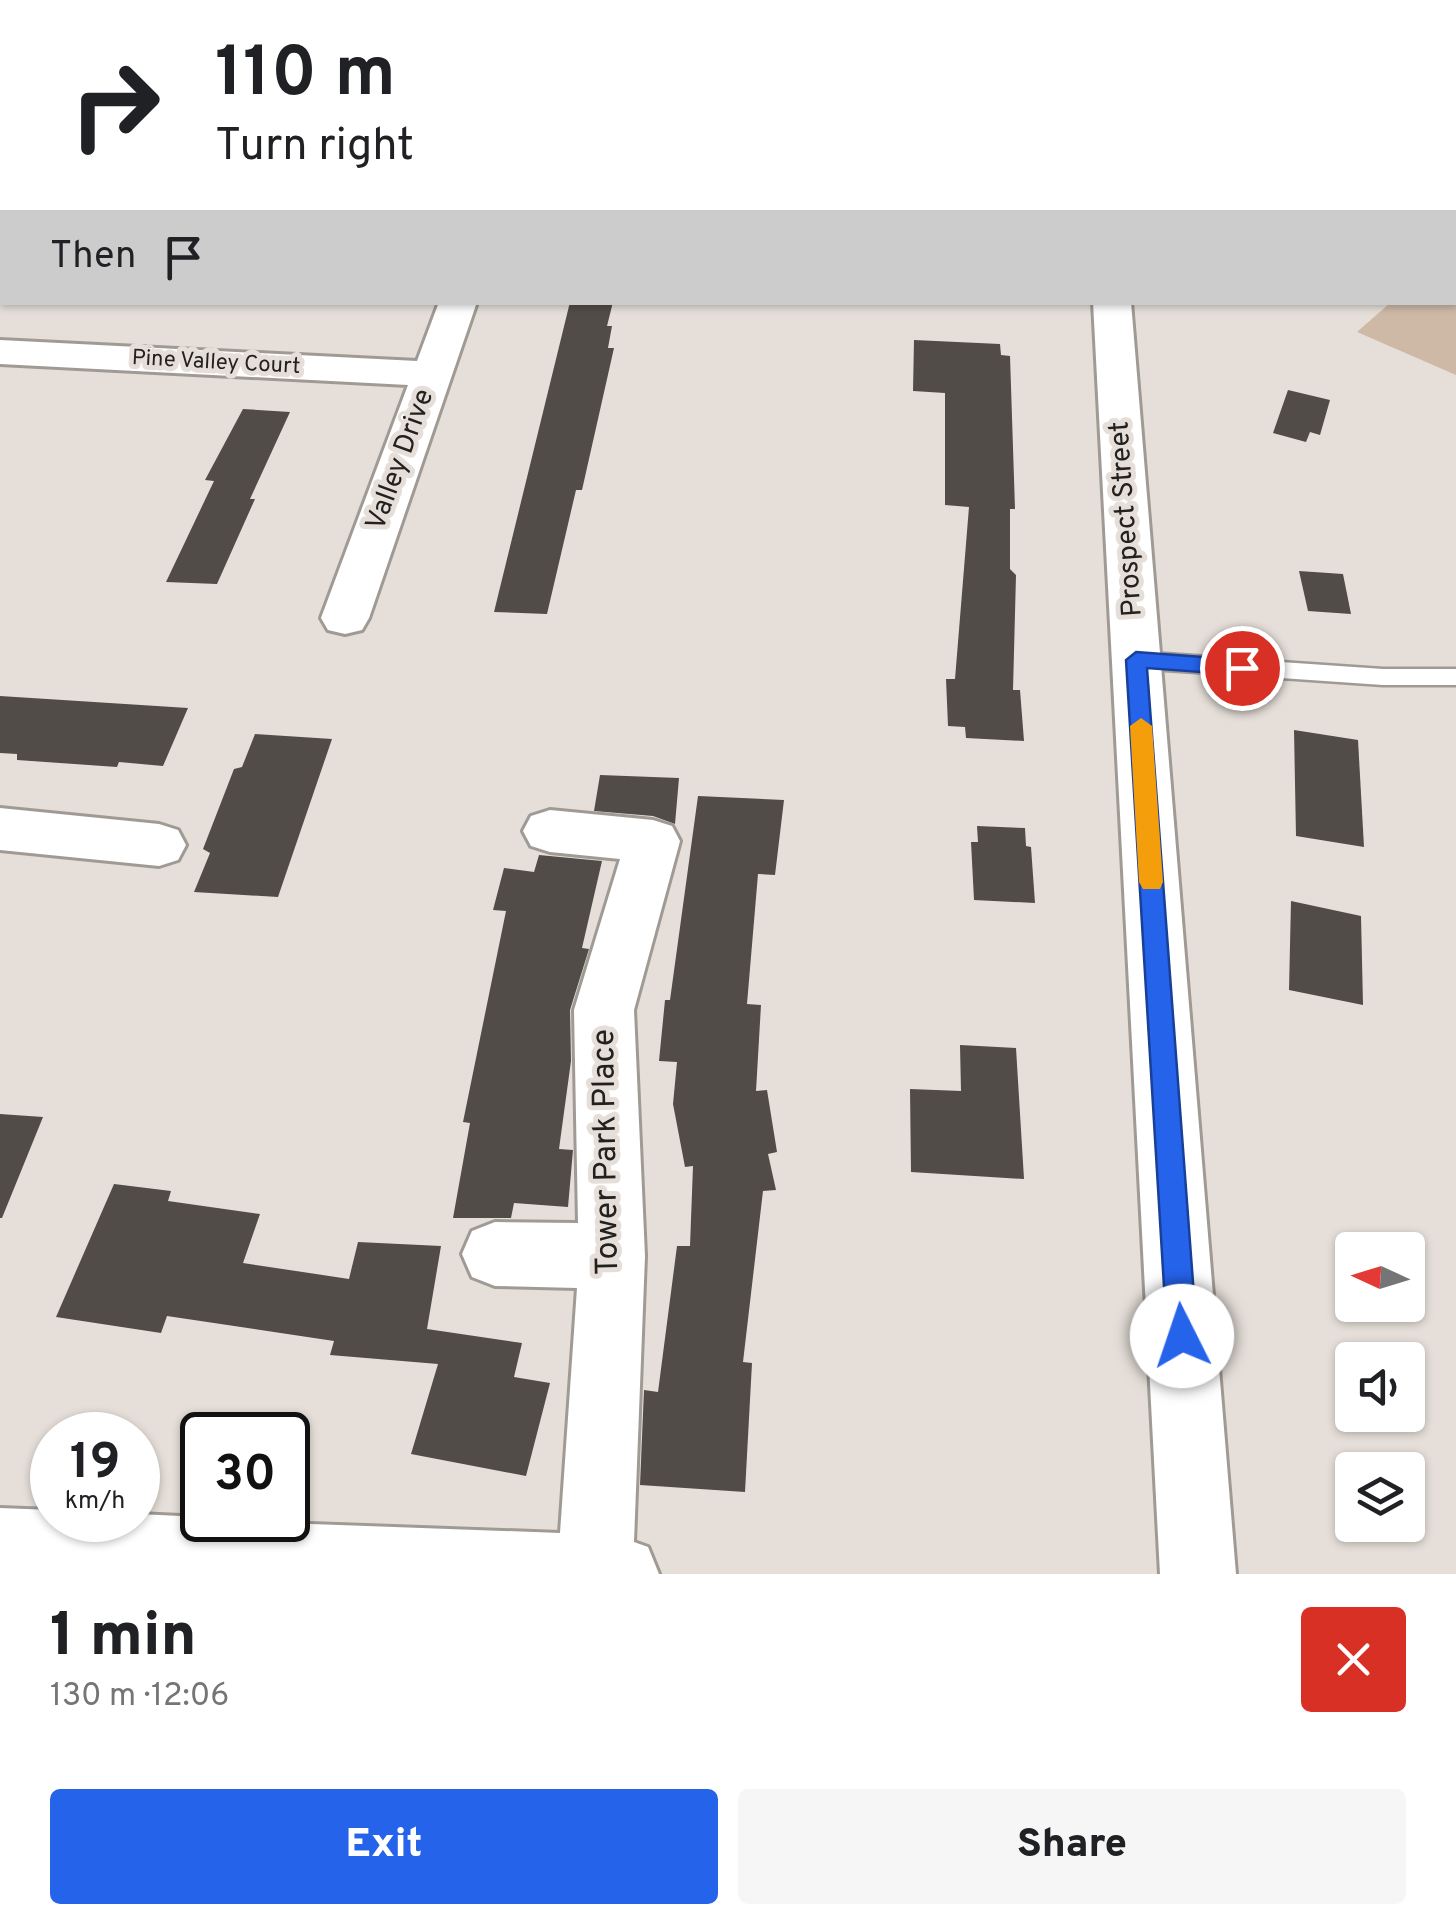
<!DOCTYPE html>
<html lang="en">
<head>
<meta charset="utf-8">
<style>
	body { margin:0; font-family:Overpass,sans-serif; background:#f6f6f6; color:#202124; height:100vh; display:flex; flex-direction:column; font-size:38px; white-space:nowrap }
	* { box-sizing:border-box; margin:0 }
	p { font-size:32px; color:#757577 }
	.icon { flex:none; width:55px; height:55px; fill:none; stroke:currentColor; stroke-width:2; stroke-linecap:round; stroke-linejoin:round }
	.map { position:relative; height:1574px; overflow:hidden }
	.panel { display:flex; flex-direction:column; background:#fff; flex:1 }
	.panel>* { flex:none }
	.guide { position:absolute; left:0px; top:0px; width:1458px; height:305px; box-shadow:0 2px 8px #0004; background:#fff; color:#202124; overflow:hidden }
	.needle { width:65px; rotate:274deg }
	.buttons { position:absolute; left:1335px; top:1232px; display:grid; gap:20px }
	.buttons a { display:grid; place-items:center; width:90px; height:90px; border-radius:10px; background:#fff; box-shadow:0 2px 8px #0004; font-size:50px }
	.speed { position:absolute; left:30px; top:1412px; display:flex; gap:20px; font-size:50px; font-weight:700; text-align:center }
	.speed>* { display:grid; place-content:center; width:130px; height:130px; border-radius:50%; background:#fff; box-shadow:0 2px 8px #0004; line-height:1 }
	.speed small { font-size:25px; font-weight:400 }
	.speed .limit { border:5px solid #111; border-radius:15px; background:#fff; color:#111 }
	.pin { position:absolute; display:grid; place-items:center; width:85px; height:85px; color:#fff; margin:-42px; border:5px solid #fff; border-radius:50%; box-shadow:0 2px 10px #0007 }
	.me { position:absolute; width:110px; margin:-55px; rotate:356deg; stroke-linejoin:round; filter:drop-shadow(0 0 8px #0008) }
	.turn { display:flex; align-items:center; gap:35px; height:210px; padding:0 50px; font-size:45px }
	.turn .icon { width:130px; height:130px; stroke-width:2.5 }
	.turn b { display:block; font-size:70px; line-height:85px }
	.then { display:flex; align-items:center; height:95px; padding:0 50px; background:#0003; gap:20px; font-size:38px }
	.round { display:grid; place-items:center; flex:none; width:105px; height:105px; border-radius:10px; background:#f6f6f6 }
	.headline { display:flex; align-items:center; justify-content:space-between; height:170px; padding:0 50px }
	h1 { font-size:60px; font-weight:800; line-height:75px }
	.action { display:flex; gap:20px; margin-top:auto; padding:20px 50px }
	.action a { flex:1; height:115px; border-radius:10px; background:#2563eb; color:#fff; font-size:40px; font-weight:800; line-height:115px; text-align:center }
	.action a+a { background:#f6f6f6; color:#202124 }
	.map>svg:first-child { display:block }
</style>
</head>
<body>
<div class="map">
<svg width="1456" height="1574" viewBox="0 0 1456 1574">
	<rect width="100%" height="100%" fill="#e6dfd9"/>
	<!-- green -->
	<path fill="#ceb9a6" d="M 1456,242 L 1456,375 L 1357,332 L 1390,303 L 1455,302 Z"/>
	<!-- building -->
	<g fill="#514c47">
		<path d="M 570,302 L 613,302 L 607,326 L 612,326 L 608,348 L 614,348 L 582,490 L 576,490 L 547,614 L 494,612 Z"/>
		<path d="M 914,340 L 1000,344 L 1001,355 L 1010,356 L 1015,509 L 1010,509 L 1010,569 L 1016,575 L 1013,690 L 1020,690 L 1024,741 L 966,738 L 965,727 L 948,726 L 946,679 L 955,679 L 969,507 L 945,505 L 945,393 L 913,391 Z"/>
		<path d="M 1288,390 L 1330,400 L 1320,435 L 1310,432 L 1306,442 L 1273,433 Z"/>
		<path d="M 243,409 L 290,412 L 250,499 L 255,499 L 217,584 L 166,582 L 214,481 L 205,480 Z"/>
		<path d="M 1299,571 L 1343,574 L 1351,614 L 1308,611 Z"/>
		<path d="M 0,696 L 188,708 L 163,766 L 119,762 L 117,767 L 17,760 L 17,754 L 0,753 Z"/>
		<path d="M 1294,730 L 1358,740 L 1364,847 L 1296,836 Z"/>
		<path d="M 255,734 L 332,739 L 278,897 L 194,892 L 210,853 L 203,849 L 234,769 L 242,767 Z"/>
		<path d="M 600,775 L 679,778 L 675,824 L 653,816 L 594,811 Z"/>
		<path d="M 698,796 L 784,800 L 775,875 L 758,874 L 747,1004 L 761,1005 L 756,1091 L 767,1090 L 777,1152 L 768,1154 L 776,1190 L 763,1191 L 743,1362 L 752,1363 L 745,1492 L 640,1485 L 644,1390 L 658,1392 L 677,1246 L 690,1246 L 693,1166 L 685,1167 L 673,1104 L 677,1062 L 659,1061 L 665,1000 L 670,1000 Z"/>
		<path d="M 977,826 L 1025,828 L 1026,846 L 1031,847 L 1035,903 L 974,900 L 971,842 L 978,842 Z"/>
		<path d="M 539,855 L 602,861 L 582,948 L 589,949 L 570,1010 L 571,1061 L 559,1149 L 573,1150 L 568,1207 L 514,1203 L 511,1218 L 453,1218 L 470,1123 L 463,1122 L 506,911 L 493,910 L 504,868 L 534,872 Z"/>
		<path d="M 1291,901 L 1361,916 L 1363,1005 L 1289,990 Z"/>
		<path d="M 960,1045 L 1016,1048 L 1024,1179 L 911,1172 L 910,1089 L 961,1091 Z"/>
		<path d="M 0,1114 L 43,1117 L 2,1218 L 0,1218 Z"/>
		<path d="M 114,1184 L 171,1191 L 168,1201 L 260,1214 L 243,1263 L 349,1279 L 358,1242 L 441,1246 L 427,1329 L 522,1343 L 514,1377 L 550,1383 L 526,1476 L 411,1454 L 438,1364 L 330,1355 L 334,1341 L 167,1316 L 161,1333 L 56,1317 Z"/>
	</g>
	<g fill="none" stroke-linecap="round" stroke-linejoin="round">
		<defs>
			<g id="lane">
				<path d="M 1450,0 L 1456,0 L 1456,7 L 1455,2 L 1448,2 Z"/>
				<path d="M 1136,652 L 1383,669 L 1456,669 L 1456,685 L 1383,685 L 1136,668 L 1124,660 Z"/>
			</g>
			<g id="street">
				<path d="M 1061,0 L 1091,0 L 1092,2 L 1063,2 Z"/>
				<path d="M 439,302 L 477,302 L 369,618 L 362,630 L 345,634 L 328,630 L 321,618 L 408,385 L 0,364 L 0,340 L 417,361 Z"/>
				<path d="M 1093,302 L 1131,302 L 1236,1574 L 1160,1574 Z"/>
				<path d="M 0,808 L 159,824 L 178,830 L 186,845 L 178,860 L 159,866 L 0,850 Z"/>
				<path d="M 550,810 L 653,820 L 672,826 L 680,841 L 634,1010 L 645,1256 L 634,1542 L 648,1547 L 659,1574 L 0,1574 L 0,1508 L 52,1510 L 52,1520 L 138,1520 L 138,1514 L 202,1517 L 202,1520 L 560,1533 L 577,1288 L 495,1286 L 472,1277 L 462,1254 L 472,1231 L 495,1222 L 578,1223 L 574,1010 L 620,859 L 550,852 L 531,846 L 523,831 L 531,816 Z"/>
			</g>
		</defs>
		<!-- lane casing -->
		<use href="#lane" stroke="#a09a95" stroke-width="5"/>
		<!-- street casing -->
		<use href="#street" stroke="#a09a95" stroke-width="6"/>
		<!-- lane -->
		<use href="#lane" fill="#fff" fill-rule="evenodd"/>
		<!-- street -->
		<use href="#street" fill="#fff" fill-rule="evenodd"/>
	</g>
	<!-- route -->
	<path fill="#2563eb" stroke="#184099" stroke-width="2.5" d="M 1136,652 L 1242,660 L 1253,668 L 1242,675 L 1147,668 L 1197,1336 L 1193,1346 L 1182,1350 L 1172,1346 L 1167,1336 L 1126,660 Z"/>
	<!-- slow -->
	<path fill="#f59e0b" d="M 1141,718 L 1152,726 L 1163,882 L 1160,889 L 1143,889 L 1139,882 L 1130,726 Z"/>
	<g text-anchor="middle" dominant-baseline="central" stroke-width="10" stroke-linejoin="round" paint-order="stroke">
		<!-- far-street labels -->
		<g font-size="22" fill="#23211e" stroke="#e6dfd9">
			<text transform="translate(216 363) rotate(3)">Pine Valley Court</text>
		</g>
		<!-- street labels -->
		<g font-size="28" fill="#23211e" stroke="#e6dfd9">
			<text transform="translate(401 460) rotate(-70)">Valley Drive</text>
			<text transform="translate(1127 519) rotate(-94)">Prospect Street</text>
		</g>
		<!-- near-street labels -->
		<g font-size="32" fill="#23211e" stroke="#e6dfd9">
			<text transform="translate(607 1152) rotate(-91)">Tower Park Place</text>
		</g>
	</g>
</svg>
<div class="buttons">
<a><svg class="needle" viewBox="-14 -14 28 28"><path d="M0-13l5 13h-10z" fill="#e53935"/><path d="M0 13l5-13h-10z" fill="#757577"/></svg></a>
<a><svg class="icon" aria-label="sound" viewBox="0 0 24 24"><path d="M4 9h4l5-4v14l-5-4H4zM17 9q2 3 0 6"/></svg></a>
<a><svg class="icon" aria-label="layers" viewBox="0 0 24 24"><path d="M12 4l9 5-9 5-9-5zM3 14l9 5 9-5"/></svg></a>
</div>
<div class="speed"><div>19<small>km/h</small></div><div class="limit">30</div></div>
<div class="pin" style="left:1242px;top:668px;background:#d93025"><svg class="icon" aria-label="arrive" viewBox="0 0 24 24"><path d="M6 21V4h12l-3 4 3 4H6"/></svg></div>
<svg class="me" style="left:1182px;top:1336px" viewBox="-20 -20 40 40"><circle r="19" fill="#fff"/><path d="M0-13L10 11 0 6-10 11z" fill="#2563eb"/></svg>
<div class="guide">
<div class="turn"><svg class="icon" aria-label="right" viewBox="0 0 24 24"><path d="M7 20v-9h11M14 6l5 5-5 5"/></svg><div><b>110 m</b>Turn right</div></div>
<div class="then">Then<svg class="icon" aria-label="arrive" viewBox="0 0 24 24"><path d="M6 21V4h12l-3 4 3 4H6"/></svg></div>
</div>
</div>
<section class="panel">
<div class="headline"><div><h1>1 min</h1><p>130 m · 12:06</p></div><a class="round" style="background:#d93025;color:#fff"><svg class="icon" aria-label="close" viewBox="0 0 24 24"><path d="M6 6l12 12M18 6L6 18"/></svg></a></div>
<div class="action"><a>Exit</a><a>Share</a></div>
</section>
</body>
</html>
